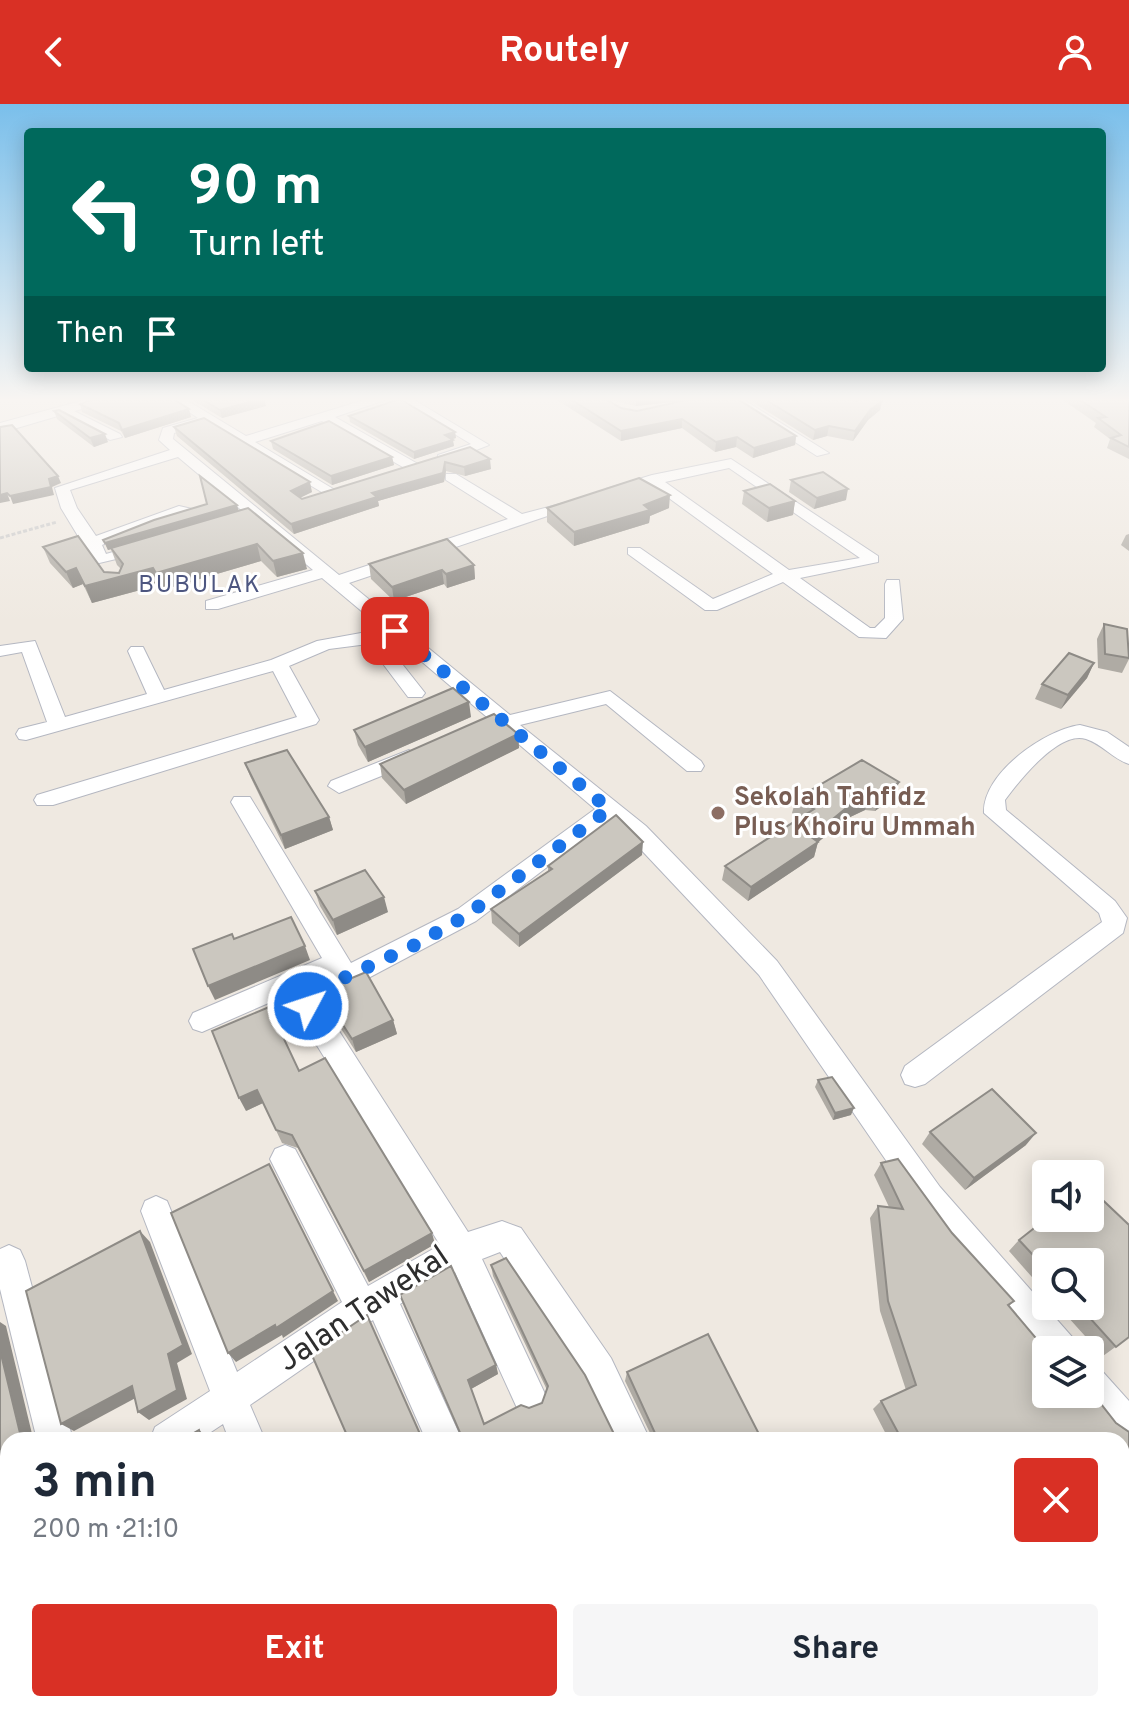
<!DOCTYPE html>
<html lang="en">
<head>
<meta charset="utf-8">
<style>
	body { margin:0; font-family:Overpass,sans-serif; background:#f6f6f7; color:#1f2937; height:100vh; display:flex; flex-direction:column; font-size:30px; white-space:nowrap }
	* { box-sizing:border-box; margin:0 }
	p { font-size:26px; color:#747a83 }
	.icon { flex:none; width:44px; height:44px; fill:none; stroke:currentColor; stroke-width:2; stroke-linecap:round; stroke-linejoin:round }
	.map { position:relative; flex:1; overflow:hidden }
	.panel { position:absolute; left:0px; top:1328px; width:1130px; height:280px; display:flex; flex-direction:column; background:#fff; border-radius:24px 24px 0 0; box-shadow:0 4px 20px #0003 }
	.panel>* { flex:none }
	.banner { position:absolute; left:24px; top:24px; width:1082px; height:244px; border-radius:8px; box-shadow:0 4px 20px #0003; background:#00695c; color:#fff; overflow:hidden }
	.buttons { position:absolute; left:1032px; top:1056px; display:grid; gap:16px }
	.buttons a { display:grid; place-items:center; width:72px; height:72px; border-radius:8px; background:#fff; box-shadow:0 4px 20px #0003; font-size:40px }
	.pin { position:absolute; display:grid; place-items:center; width:68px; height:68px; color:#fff; margin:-34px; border-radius:16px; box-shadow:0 4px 12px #0006 }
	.me { position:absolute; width:88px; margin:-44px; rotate:50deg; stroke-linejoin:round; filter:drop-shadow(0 0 6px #0008) }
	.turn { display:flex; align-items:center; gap:28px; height:168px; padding:0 32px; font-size:36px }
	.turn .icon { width:104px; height:104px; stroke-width:2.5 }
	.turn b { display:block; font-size:56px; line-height:68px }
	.then { display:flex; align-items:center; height:76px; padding:0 32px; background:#0003; gap:16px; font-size:30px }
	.round { display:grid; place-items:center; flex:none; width:84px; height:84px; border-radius:8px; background:#f6f6f7 }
	.head { display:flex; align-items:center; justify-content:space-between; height:136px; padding:0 32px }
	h1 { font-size:48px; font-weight:700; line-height:60px }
	.action { display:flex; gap:16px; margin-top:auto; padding:16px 32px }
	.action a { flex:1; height:92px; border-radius:8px; background:#d93025; color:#fff; font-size:32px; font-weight:700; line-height:92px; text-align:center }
	.action a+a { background:#f6f6f7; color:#1f2937 }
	header { display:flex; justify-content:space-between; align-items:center; height:104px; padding:0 32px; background:#d93025; color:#fff; font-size:36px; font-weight:700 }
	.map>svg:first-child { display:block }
</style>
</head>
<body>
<header><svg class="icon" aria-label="back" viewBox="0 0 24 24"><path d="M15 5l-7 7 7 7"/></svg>Routely<svg class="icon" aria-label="person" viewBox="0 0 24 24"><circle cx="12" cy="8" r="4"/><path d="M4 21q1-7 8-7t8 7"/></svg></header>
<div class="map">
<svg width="1129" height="1608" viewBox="0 0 1129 1608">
	<rect width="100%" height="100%" fill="#efe9e1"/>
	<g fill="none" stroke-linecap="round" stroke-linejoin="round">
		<!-- stream -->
		<path stroke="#75cff0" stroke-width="12" d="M 730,1608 L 747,1600"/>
		<defs>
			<g id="minor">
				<path d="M 168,294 L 183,294 L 246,332 L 371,294 L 391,294 L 335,313 L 418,360 L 418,366 L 408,366 L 322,317 L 255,338 L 335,386 L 335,392 L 330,393 L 207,320 L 174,329 L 173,335 L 339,471 L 508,415 L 446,376 L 446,370 L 456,370 L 522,410 L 583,394 L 583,400 L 349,479 L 510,611 L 610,587 L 701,657 L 704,662 L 701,667 L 687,667 L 606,600 L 520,621 L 646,722 L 777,857 L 940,1083 L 1073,1234 L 1078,1246 L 1046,1246 L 1046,1254 L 918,1103 L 759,871 L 630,734 L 609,716 L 476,817 L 321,899 L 468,1128 L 502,1117 L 521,1124 L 611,1254 L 650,1336 L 614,1336 L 587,1278 L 500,1148 L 482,1155 L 546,1292 L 541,1304 L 529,1309 L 517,1304 L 455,1168 L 400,1200 L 462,1336 L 426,1336 L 373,1216 L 250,1301 L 265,1336 L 229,1336 L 223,1320 L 199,1336 L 150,1336 L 155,1323 L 210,1287 L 141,1107 L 145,1097 L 156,1092 L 167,1097 L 237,1268 L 342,1198 L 270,1055 L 275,1045 L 285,1041 L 295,1045 L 368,1182 L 440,1141 L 300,914 L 295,895 L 303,884 L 202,928 L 193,925 L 189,917 L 193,909 L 322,854 L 231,698 L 234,693 L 250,693 L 351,859 L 458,805 L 595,705 L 394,534 L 384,537 L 425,589 L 422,593 L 408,593 L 368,540 L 329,545 L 289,562 L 319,616 L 316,620 L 53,701 L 37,701 L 34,696 L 37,691 L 297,613 L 273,567 L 26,636 L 19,635 L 16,630 L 19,625 L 47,618 L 22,548 L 0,552 L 0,542 L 35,537 L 65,613 L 147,590 L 128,547 L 131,543 L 143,543 L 164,586 L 271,556 L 317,537 L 383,525 L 322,474 L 218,505 L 206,505 L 206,497 L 313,466 L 178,353 L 70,386 L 77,404 L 96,432 L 179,402 L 192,405 L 102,441 L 106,450 L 144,439 L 152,444 L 150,447 L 95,460 L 61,404 L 55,384 L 170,346 L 159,336 L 163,324 L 198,314 Z"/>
				<path d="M 395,294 L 411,294 L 489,341 L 448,357 L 438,357 L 438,351 L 471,340 Z"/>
				<path d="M 726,294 L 741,294 L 829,349 L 817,352 Z"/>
				<path d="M 66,303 L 120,330 L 122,333 L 110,336 L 61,310 L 60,307 Z"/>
				<path d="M 731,355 L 878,452 L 878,458 L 800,474 L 870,524 L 875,524 L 885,514 L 885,480 L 887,476 L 899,476 L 903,515 L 886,534 L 859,533 L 783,478 L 717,506 L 705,506 L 628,450 L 628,444 L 640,444 L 713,495 L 773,470 L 651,381 L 613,389 L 606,385 L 652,371 ZM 729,364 L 860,454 L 789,466 L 665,378 Z"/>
				<path d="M 1080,621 L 1107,628 L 1129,643 L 1129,660 C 1113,655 1102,640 1086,635 C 1059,626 1019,677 1005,696 L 1006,706 L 1115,797 L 1127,814 L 1123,829 L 925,980 L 915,983 L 905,980 L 901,971 L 905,962 L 1102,818 L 1099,809 L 984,709 C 982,670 1044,626 1080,621 Z"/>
				<path d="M 409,646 L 419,653 L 416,658 L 339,689 L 328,682 L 331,677 Z"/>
				<path d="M 9,1141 L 20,1146 L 25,1157 L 73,1336 L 37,1336 L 0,1185 L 0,1145 Z"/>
				<path d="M 1090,1262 L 1102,1267 L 1129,1297 L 1129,1342 L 1116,1336 L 1078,1291 L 1090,1290 Z"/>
				<path d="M 107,1600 L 149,1600 L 146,1608 L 110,1608 Z"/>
				<path d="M 312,1600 L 363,1600 L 360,1608 L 309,1608 Z"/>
				<path d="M 624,1600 L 670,1600 L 667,1608 L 621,1608 Z"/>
			</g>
			<path id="tertiary" d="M 92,294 L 119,294 L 0,329 L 0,319 Z"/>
		</defs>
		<!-- minor casing -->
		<use href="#minor" stroke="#b4b7c1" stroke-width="2"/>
		<!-- tertiary casing -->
		<use href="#tertiary" stroke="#b4b7c1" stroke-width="2"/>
		<!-- path-far1 -->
		<path stroke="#c9c9c9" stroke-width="3" stroke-dasharray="4 2" stroke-linecap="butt" d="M 0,434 L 57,418"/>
		<!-- path -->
		<path stroke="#c9c9c9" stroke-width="8" stroke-dasharray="9 6" stroke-linecap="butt" d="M 0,1442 L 8,1437"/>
		<!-- minor -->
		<use href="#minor" fill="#fff" fill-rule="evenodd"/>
		<!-- tertiary -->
		<use href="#tertiary" fill="#fff" fill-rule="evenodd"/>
	</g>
	<!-- wall -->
	<g fill="#afaba4" fill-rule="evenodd">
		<path d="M 189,294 L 264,294 L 266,302 L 222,314 Z"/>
		<path d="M 554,294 L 736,294 L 796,332 L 795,341 L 753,354 L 736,343 L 715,348 L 682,324 L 621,337 ZM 605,295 L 636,302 L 682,297 L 637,307 L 621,304 Z"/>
		<path d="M 746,294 L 850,294 L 857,297 L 882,297 L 880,306 L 868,316 L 853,337 L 827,332 L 813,336 Z"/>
		<path d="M 1060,294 L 1129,294 L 1129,355 L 1107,344 L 1110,335 L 1094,323 L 1096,319 Z"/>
		<path d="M 80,300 L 191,313 L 125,334 L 121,327 L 82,308 Z"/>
		<path d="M 54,307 L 108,338 L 94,343 L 57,315 Z"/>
		<path d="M 349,312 L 455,328 L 456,334 L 452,335 L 454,342 L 414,355 L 350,318 Z"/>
		<path d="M 174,323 L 312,388 L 300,394 L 302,395 L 470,343 L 491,365 L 465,372 L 446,367 L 444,378 L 378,397 L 379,402 L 294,430 L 177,332 Z"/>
		<path d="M 271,337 L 392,353 L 394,361 L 332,381 L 273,345 Z"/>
		<path d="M 791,376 L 846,396 L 814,405 L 789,388 Z"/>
		<path d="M 744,387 L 795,397 L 793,411 L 767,418 L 742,400 Z"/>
		<path d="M 547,404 L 669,404 L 650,412 L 649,419 L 574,442 L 547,418 Z"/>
		<path d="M 238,407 L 307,465 L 277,473 L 261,457 L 162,486 L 159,481 L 92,499 L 83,480 L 73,484 L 50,459 L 43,443 L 104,468 L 119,469 L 121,465 L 117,461 L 111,445 L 108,446 L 103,436 Z"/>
		<path d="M 1129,430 L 1129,447 L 1121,441 L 1126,431 Z"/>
		<path d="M 369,460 L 474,461 L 475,475 L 447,484 L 444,480 L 394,497 L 371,475 Z"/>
		<path d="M 1104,520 L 1129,547 L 1129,555 L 1122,569 L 1098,564 L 1097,535 Z"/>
		<path d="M 1094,559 L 1087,574 L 1061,605 L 1035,595 L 1042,580 Z"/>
		<path d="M 471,613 L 368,658 L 358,641 L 354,626 Z"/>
		<path d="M 518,630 L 519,644 L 406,700 L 382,674 L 380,660 Z"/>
		<path d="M 245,659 L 329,713 L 333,726 L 285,745 L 250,672 Z"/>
		<path d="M 899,678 L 894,693 L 875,707 L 865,706 L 846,715 L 818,738 L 814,753 L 748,797 L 722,776 L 725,762 L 800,714 L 792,709 L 796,695 Z"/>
		<path d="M 642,751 L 519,843 L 492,819 L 491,805 L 548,767 L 548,762 Z"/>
		<path d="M 315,787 L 388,808 L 337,831 L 320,802 Z"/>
		<path d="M 321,887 L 393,916 L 397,930 L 356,948 L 326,901 Z"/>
		<path d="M 299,967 L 435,1140 L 369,1178 L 298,1044 L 282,1039 L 263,999 L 246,1007 Z"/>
		<path d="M 818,976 L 851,1011 L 833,1016 L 815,983 Z"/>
		<path d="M 930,1028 L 1026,1041 L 965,1086 L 922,1040 Z"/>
		<path d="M 898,1055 L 952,1129 L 1014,1197 L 1009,1202 L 1045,1245 L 1051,1241 L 1057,1246 L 1046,1246 L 1046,1290 L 1090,1290 L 1090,1286 L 1116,1319 L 1129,1328 L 1129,1608 L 954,1608 L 949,1600 L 1122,1600 L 1122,1336 L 889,1336 L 873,1305 L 881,1297 L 906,1286 L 880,1207 L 870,1114 L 878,1102 L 889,1103 L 874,1071 L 881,1059 Z"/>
		<path d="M 1090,1084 L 1129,1121 L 1129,1233 L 1103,1252 L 1058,1202 L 1090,1202 L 1090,1158 L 1046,1158 L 1046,1189 L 1009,1147 L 1019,1136 L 1047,1114 L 1090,1114 Z"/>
		<path d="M 506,1154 L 585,1271 L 615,1332 L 650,1329 L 625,1277 L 627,1268 L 708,1230 L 762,1336 L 349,1336 L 311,1249 L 367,1211 L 420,1330 L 461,1331 L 400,1191 L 451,1162 L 496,1261 L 498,1270 L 471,1285 L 484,1320 L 521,1301 L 529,1304 L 542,1299 L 547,1286 L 493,1172 L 491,1161 Z"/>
	</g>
	<!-- shaded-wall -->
	<g fill="#8e8b86">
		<path d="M 264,294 L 266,302 L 222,314 L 220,306 Z"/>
		<path d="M 636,294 L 710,294 L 636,302 Z"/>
		<path d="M 882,297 L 880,306 L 868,316 L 853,337 L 855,327 L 870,306 Z"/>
		<path d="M 189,305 L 191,313 L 125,334 L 122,326 Z"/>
		<path d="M 682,315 L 682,324 L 621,337 L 621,327 Z"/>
		<path d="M 829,322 L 827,332 L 813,336 L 815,326 Z"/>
		<path d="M 455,328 L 456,334 L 446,337 L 445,331 Z"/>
		<path d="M 105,330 L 108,338 L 94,343 L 90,334 Z"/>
		<path d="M 796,332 L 795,341 L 753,354 L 754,344 Z"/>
		<path d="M 737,333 L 736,343 L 715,348 L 716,338 Z"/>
		<path d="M 453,336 L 454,342 L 414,355 L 414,348 Z"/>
		<path d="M 392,353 L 394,361 L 332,381 L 331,372 Z"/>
		<path d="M 490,355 L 491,365 L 465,372 L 464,363 Z"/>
		<path d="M 445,358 L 446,367 L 444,378 L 378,397 L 379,402 L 294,430 L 291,420 L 372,389 Z"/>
		<path d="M 58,372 L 61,379 L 52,383 L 54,391 L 13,400 L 10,392 Z"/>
		<path d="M 310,378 L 312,388 L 293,397 L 291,387 Z"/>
		<path d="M 848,385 L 846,396 L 814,405 L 817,394 Z"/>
		<path d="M 7,389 L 10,397 L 0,399 L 0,391 Z"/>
		<path d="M 670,391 L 669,404 L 650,412 L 649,419 L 574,442 L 574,428 Z"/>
		<path d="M 795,397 L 793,411 L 767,418 L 769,404 Z"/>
		<path d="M 237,401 L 239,408 L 108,446 L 105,439 Z"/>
		<path d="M 257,440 L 261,457 L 162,486 L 156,469 Z"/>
		<path d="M 303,449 L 307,465 L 277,473 L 273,457 Z"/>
		<path d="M 474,461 L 475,475 L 447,484 L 446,470 Z"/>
		<path d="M 76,464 L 83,480 L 73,484 L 66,468 Z"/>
		<path d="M 153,464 L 159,481 L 92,499 L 85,482 Z"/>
		<path d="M 442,466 L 444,480 L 394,497 L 392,483 Z"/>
		<path d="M 1094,559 L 1087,574 L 1061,605 L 1068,591 Z"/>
		<path d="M 469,598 L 471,613 L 368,658 L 365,643 Z"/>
		<path d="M 518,630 L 519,644 L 406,700 L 404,686 Z"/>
		<path d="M 899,678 L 894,693 L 875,707 L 880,692 Z"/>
		<path d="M 870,692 L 865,706 L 846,715 L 816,740 L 818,738 L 814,753 L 748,797 L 751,783 L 851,700 Z"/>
		<path d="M 329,713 L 333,726 L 285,745 L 281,731 Z"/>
		<path d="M 643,738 L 642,751 L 519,843 L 519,830 Z"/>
		<path d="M 384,793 L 388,808 L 337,831 L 333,816 Z"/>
		<path d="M 305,842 L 310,856 L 215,896 L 208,882 Z"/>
		<path d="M 393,916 L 397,930 L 356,948 L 352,935 Z"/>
		<path d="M 257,986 L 263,999 L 246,1007 L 239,994 Z"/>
		<path d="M 854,1004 L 851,1011 L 833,1016 L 835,1009 Z"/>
		<path d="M 1036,1029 L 1026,1041 L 965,1086 L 974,1074 Z"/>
		<path d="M 269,1060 L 338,1197 L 283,1234 L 282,1231 L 236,1258 L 228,1249 Z"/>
		<path d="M 140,1127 L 150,1138 L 192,1250 L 177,1259 L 187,1295 L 149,1316 L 138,1308 L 168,1250 Z"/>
		<path d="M 432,1129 L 435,1140 L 369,1178 L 364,1167 Z"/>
		<path d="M 0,1218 L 6,1222 L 33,1334 L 38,1331 L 46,1336 L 29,1336 L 20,1329 L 0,1246 Z"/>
		<path d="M 496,1261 L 498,1270 L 471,1285 L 468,1276 Z"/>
		<path d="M 132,1282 L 143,1290 L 74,1327 L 61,1320 Z"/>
		<path d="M 199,1326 L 208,1334 L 209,1336 L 202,1336 Z"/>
		<path d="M 8,1397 L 8,1412 L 0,1417 L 0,1402 Z"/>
		<path d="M 70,1600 L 89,1600 L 91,1608 L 72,1608 Z"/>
	</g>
	<!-- building -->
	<g fill="#cbc7bf" stroke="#8e8b86" stroke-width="2">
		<path d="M 96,294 L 172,294 L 189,305 L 122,326 L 119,319 L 80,300 Z"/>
		<path d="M 200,294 L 264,294 L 220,306 Z"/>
		<path d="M 569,294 L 604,294 L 621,304 L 637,307 L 696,294 L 736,294 L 796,332 L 754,344 L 737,333 L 716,338 L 682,315 L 621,327 Z"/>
		<path d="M 763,294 L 850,294 L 857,297 L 863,294 L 873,294 L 882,297 L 870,306 L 855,327 L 829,322 L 815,326 Z"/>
		<path d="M 1077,294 L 1129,294 L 1129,343 L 1111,334 L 1121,331 L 1098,314 L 1106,313 Z"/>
		<path d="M 400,295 L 455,328 L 445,331 L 453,336 L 414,348 L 349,312 Z"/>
		<path d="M 59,306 L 105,330 L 90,334 L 54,307 Z"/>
		<path d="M 204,314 L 310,378 L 291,387 L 302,395 L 470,343 L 490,355 L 464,363 L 445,358 L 443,369 L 372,389 L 377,393 L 291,420 L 174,323 Z"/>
		<path d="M 329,317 L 392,353 L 331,372 L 271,337 Z"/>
		<path d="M 12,321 L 58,372 L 49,375 L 51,383 L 10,392 L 7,389 L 0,391 L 0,323 Z"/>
		<path d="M 823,368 L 848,385 L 817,394 L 791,376 Z"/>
		<path d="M 200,372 L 237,401 L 105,439 L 103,436 L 154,416 L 207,400 Z"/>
		<path d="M 639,374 L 670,391 L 644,401 L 650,406 L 574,428 L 547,404 Z"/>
		<path d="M 770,380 L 795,397 L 769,404 L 744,387 Z"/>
		<path d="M 248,404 L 303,449 L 273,457 L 257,440 L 156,469 L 153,464 L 85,482 L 76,464 L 66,468 L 43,443 L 78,432 L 104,468 L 119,469 L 123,460 L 111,444 Z"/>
		<path d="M 447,435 L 474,461 L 446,470 L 442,466 L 392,483 L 369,460 Z"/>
		<path d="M 1104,520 L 1127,525 L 1129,554 L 1105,550 Z"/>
		<path d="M 1069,549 L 1094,559 L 1068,591 L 1042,580 Z"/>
		<path d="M 453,584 L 469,598 L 365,643 L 354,626 Z"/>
		<path d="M 494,610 L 518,630 L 404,686 L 380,660 Z"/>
		<path d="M 287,646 L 329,713 L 281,731 L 245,659 Z"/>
		<path d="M 862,656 L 899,678 L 880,692 L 870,692 L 851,700 L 811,733 L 818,738 L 751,783 L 725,762 L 814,705 L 796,695 Z"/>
		<path d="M 616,711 L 643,738 L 519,830 L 491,805 L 552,765 L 548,762 Z"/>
		<path d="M 365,766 L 384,793 L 333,816 L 315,787 Z"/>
		<path d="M 291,813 L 305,842 L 208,882 L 193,845 L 232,830 L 234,835 Z"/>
		<path d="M 366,868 L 393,916 L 352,935 L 321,887 Z"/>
		<path d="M 269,903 L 299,967 L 325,954 L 432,1129 L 364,1167 L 292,1031 L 276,1026 L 257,986 L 239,994 L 212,927 Z"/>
		<path d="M 832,973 L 854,1004 L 835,1009 L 818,976 Z"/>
		<path d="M 992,985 L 1036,1029 L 974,1074 L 930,1028 Z"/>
		<path d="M 898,1055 L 952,1129 L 1014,1197 L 1008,1201 L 1045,1245 L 1051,1241 L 1057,1246 L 1046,1246 L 1046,1290 L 1090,1290 L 1090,1286 L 1116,1319 L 1129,1328 L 1129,1608 L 967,1608 L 961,1600 L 1122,1600 L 1122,1336 L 902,1336 L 881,1297 L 916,1281 L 888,1197 L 878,1102 L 903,1105 L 881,1059 Z"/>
		<path d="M 269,1060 L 333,1187 L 276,1224 L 275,1221 L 228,1249 L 171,1109 Z"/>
		<path d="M 1090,1084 L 1129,1121 L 1129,1233 L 1116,1243 L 1079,1202 L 1090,1202 L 1090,1158 L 1046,1158 L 1046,1165 L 1019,1136 L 1047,1114 L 1090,1114 Z"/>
		<path d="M 140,1127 L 183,1241 L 168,1250 L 177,1286 L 138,1308 L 132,1282 L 61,1320 L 26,1187 Z"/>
		<path d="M 506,1154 L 585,1271 L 615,1332 L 655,1329 L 627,1268 L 708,1230 L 762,1336 L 349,1336 L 311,1249 L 367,1211 L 420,1330 L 461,1331 L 400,1191 L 451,1162 L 496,1261 L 468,1276 L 484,1320 L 521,1301 L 529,1304 L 542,1299 L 548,1282 L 491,1161 Z"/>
		<path d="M 0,1246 L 20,1329 L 38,1331 L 29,1336 L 8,1336 L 8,1397 L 0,1402 Z"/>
		<path d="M 199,1326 L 202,1336 L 182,1336 Z"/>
		<path d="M 8,1471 L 8,1600 L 70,1600 L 72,1608 L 0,1608 L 0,1477 Z"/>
	</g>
	<!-- sky -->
	<linearGradient id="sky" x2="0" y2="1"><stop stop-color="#7abfeb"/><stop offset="0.57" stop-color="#f8f5f2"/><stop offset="1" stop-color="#f8f5f2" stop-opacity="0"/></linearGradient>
	<rect width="1129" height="519" fill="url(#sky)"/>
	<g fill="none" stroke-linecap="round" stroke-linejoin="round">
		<!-- route -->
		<path stroke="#1a73e8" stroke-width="14" stroke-dasharray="0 25.2" d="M 308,902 L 308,895 L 320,885 L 415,841 L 467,811 L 609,705 L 395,527"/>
	</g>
	<!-- markers -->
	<circle fill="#8d6e63" stroke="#fff" stroke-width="3" cx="718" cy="709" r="8"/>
	<g text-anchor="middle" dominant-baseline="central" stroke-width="6" stroke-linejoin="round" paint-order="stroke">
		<!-- far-neighbourhood labels -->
		<g font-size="24" letter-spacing="2" fill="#4d5680" stroke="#fff">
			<text x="200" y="482">BUBULAK</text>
		</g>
		<!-- education labels -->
		<g font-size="26" font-weight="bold" fill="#785e54" stroke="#fff" text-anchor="start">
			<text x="734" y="694">Sekolah Tahfidz<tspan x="734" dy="30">Plus Khoiru Ummah</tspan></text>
		</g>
		<!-- near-street labels -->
		<g font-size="32" fill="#2e2e2e" stroke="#fff">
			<text transform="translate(364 1206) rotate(-34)">Jalan Tawekal</text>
		</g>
	</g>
</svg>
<div class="buttons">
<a><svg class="icon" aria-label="sound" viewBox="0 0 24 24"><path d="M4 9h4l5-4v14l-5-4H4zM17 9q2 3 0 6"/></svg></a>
<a><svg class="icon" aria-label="search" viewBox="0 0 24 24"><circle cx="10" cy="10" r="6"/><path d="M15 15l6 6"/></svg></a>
<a><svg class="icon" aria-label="layers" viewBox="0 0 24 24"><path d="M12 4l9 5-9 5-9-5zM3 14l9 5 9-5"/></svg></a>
</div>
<div class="pin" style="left:395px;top:527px;background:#d93025"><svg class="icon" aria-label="arrive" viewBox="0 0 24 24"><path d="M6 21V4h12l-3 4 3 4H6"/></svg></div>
<svg class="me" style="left:308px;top:902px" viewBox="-20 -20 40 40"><circle r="17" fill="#1a73e8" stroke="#fff" stroke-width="3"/><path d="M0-11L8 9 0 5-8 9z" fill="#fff"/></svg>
<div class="banner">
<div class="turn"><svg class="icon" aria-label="left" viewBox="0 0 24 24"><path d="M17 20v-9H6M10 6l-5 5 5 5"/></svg><div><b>90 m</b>Turn left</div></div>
<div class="then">Then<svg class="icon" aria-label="arrive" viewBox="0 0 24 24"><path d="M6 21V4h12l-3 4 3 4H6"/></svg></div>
</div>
<section class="panel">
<div class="head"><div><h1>3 min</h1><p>200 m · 21:10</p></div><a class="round" style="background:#d93025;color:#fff"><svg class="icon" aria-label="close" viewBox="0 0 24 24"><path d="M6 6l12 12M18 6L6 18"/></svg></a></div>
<div class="action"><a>Exit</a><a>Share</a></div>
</section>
</div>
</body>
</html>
